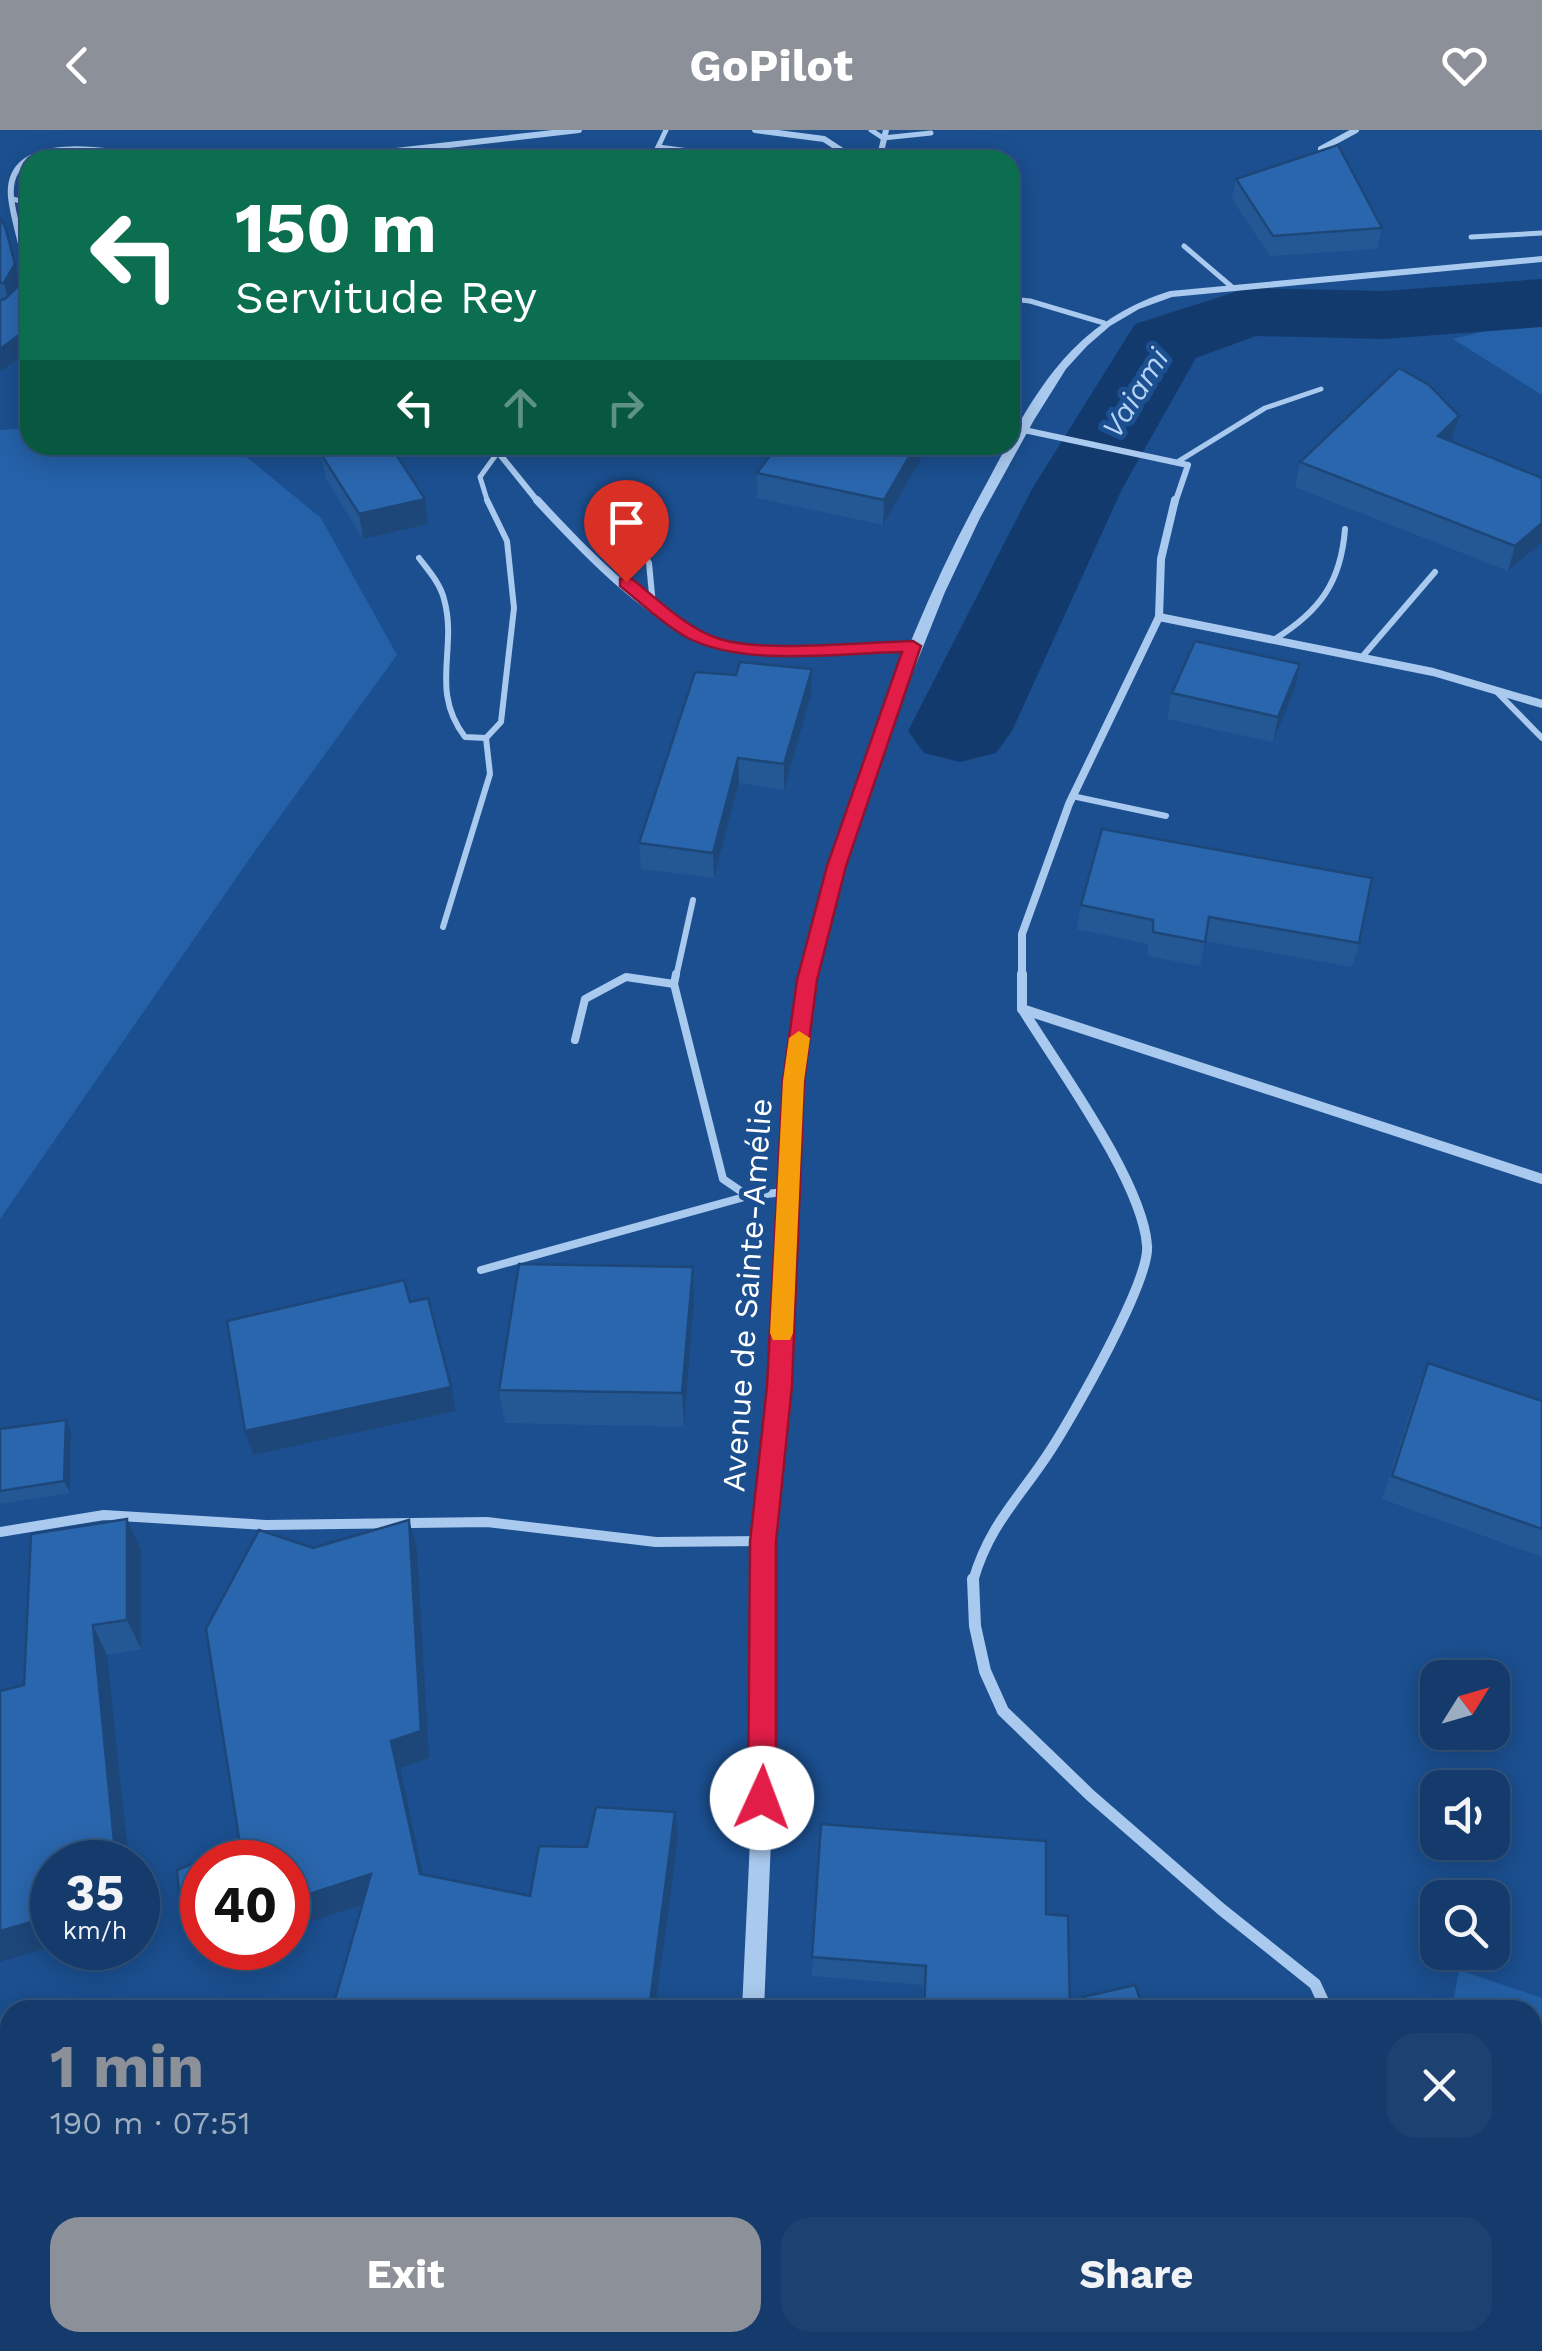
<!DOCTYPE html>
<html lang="en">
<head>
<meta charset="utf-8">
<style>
	body { margin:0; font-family:"Work Sans",sans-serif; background:#1d4271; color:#f1f3f6; height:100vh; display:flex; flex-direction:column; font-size:38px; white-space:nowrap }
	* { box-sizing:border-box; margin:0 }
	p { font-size:32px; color:#9dadc1 }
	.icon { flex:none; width:55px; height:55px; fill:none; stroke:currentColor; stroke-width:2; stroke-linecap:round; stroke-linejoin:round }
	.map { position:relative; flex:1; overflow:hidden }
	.sheet { position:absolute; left:0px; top:1870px; width:1542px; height:352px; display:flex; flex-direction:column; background:#143b6b; border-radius:30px 30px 0 0; box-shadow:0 5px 25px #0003,0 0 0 2px #33557e }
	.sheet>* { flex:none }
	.top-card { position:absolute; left:20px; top:20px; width:1000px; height:305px; border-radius:30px; box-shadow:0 5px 25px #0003,0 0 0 2px #33557e; background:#0b6e4f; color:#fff; overflow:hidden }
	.needle { width:65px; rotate:53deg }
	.buttons { position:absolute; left:1420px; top:1530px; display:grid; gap:20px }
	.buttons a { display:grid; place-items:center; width:90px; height:90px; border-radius:20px; background:#143b6b; box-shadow:0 5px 25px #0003,0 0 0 2px #33557e; font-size:50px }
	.speed { position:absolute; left:30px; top:1710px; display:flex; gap:20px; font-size:50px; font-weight:700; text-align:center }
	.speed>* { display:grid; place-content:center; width:130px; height:130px; border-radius:50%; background:#143b6b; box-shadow:0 5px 25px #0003,0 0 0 2px #33557e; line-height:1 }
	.speed small { font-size:25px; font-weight:400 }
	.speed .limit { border:15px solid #d22; background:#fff; color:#111 }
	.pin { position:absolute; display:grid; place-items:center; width:85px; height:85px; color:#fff; margin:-102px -42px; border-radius:50% 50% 50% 0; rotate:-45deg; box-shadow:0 0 10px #0007 }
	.pin .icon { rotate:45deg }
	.me { position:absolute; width:110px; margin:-55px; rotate:2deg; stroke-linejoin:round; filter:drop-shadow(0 0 8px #0008) }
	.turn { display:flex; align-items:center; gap:35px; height:210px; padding:0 50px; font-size:45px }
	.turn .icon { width:130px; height:130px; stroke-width:2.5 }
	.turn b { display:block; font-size:70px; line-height:85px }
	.lanes { display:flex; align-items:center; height:95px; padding:0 50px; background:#0003; justify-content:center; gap:50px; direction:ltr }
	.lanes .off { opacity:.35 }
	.round { display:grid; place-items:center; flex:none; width:105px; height:105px; border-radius:30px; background:#1d4271 }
	.head { display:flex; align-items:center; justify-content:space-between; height:170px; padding:0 50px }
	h1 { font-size:60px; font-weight:700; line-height:75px; color:#8c9099 }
	.action { display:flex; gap:20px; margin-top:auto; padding:20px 50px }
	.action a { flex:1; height:115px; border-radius:30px; background:#8c9099; color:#fff; font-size:40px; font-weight:700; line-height:115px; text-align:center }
	.action a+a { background:#1d4271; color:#f1f3f6 }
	header { display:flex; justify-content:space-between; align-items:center; height:130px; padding:0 50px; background:#8c9099; color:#fff; font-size:45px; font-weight:700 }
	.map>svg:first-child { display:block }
</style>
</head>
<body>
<header><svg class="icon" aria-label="back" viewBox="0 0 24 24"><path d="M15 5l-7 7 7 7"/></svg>GoPilot<svg class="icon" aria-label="heart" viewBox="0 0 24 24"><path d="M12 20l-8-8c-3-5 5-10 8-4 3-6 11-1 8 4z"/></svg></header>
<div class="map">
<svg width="1542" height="2221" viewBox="0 0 1542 2221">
	<rect width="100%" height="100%" fill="#1b4f8f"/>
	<!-- green -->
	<g fill="#2461a8">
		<path d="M 1542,187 L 1542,265 L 1453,209 Z"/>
		<path d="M 30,298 L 30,315 L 232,315 L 321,388 L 397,525 L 257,718 L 0,1089 L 0,300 Z"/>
		<path d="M 1459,1840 L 1542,1868 L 1542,2221 L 1396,2221 L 1398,2213 L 1532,2212 L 1532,1880 L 1452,1880 Z"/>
	</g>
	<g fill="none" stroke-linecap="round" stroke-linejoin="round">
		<!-- river -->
		<path fill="#123a6d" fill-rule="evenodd" d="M 1542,149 L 1542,197 L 1384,209 L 1256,206 L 1196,228 L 1122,359 L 1012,601 L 996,623 L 960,632 L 924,623 L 908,601 L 1032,359 L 1135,194 L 1248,158 L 1384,161 Z"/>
		<!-- service-far2 -->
		<g stroke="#a9c9ee" stroke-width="5">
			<path d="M 871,0 L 883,8 L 931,3"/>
			<path d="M 658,17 L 689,21 L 690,30"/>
			<path d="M 652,30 L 666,0"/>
			<path d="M 12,69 L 30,73"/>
			<path d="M 1471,107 L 1542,103"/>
			<path d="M 1184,116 L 1232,157"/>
			<path d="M 1010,169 L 1030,171 L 1104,193"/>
			<path d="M 1179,331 L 1265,278 L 1321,259"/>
			<path d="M 488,373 L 480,347 L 498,322"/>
		</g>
		<!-- service-far1 -->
		<g stroke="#a9c9ee" stroke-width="6">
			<path d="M 632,405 L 649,433 L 653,475"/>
			<path d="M 419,428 C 428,440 440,453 444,469 C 458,519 429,560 465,607 L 486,608 L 501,592 L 514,478 L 507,411 L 487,370"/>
			<path d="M 1275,509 C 1320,481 1341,452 1345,399"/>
			<path d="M 1362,527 L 1435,442"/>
			<path d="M 1495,560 L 1542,608"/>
			<path d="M 1072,666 L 1166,686"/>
			<path d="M 443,797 L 490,644 L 486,608"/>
			<path d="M 676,847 L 693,770"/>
		</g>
		<!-- service -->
		<g stroke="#a9c9ee" stroke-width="8">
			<path d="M 676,844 L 674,854 L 723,1049 L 748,1066"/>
			<path d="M 575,910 L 585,869 L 626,847 L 674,854"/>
			<path d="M 481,1140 L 748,1066 L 784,1062"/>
		</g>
		<!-- minor-far3 -->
		<g stroke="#a9c9ee" stroke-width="6">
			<path d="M 755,0 L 824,9 L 856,30"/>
			<path d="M 1321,19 L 1356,0"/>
			<path d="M 317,30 L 579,0"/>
			<path d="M 869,30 L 881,22 L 886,0"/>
			<path d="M 27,153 C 27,124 14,96 11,67 C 5,0 112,20 153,30"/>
			<path d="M 1024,300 L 1188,335 L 1175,373"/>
			<path d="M 500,315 L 498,322 L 539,373"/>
		</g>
		<!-- minor-far2 -->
		<g stroke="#a9c9ee" stroke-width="8">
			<path d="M 537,370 C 583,420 655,497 722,515 C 782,531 852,517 913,516"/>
			<path d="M 1159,487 L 1433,542 L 1542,574"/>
			<path d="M 1022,847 L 1022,804 L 1069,674 L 1159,487 L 1161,429 L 1175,370"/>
		</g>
		<!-- minor-far1 -->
		<g stroke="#a9c9ee" stroke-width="10">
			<path d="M 1022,844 L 1022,879 L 1542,1049"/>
			<path d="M 0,1402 L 104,1385 L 266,1395 L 487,1392 L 656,1412 L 763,1411"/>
			<path d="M 973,1451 C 990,1393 1019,1369 1050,1321 C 1072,1287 1151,1150 1147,1115 C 1142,1051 1058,937 1023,880"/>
		</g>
		<!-- minor -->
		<g stroke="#a9c9ee" stroke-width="12">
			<path d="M 973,1449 L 975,1496 L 985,1541 L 1003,1581 L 1090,1665 L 1221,1779 L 1315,1854 L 1327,1880"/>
			<path d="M 1320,2221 L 1322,2212"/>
		</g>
		<!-- tertiary -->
		<g fill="#a9c9ee" fill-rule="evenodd">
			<path d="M 1542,126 L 1542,132 L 1172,167 L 1139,179 L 1110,196 L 1087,216 L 1066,239 L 1034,290 L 980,388 L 945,462 L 899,577 L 847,727 L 820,825 L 801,950 L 789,1254 L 773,1410 L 773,1662 L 764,1880 L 742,1880 C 746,1788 752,1695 753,1603 C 753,1541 750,1479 753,1418 C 756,1347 770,1277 773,1206 C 779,1086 776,965 800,846 C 814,777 838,709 861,643 C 894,550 930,457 977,371 C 1028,278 1060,196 1170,161 Z"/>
			<path d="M 723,2212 L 749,2212 L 748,2221 L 722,2221 Z"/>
		</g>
	</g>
	<!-- wall -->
	<g fill="#245895">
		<path d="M 1236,49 L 1382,98 L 1377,119 L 1270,126 L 1232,69 Z"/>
		<path d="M 0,88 L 20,154 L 25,149 L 29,135 L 30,108 L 30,220 L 0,242 Z"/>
		<path d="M 1452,310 L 1451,312 L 1542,348 L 1542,412 L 1508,441 L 1295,357 L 1300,332 Z"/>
		<path d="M 323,315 L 390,315 L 425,369 L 428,394 L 363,409 L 326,349 L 321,324 L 325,324 Z"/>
		<path d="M 929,315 L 883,395 L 757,368 L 757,343 Z"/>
		<path d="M 1300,534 L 1295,559 L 1273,612 L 1167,589 L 1172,563 Z"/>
		<path d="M 811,565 L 784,660 L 739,653 L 714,748 L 641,739 L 639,713 Z"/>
		<path d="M 1102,699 L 1359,813 L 1352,837 L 1205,811 L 1200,836 L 1148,826 L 1148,814 L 1077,799 L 1081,775 Z"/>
		<path d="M 693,1137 L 694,1172 L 684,1297 L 505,1293 L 499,1260 Z"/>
		<path d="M 1428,1233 L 1542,1271 L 1542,1427 L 1382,1369 L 1418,1257 Z"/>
		<path d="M 66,1290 L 71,1302 L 70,1363 L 0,1374 L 0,1299 Z"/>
		<path d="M 127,1389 L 141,1419 L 141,1519 L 107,1525 L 52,1732 L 52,1817 L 0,1832 L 0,1561 L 24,1555 Z"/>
		<path d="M 821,1694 L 1046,1784 L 1070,1880 L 922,1880 L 923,1855 L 812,1846 Z"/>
		<path d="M 1083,1867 L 1144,1880 L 1081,1880 L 1080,1877 Z"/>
	</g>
	<!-- shaded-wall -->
	<g fill="#1d4779">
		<path d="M 5,96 L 20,153 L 9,172 L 4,153 Z"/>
		<path d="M 30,197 L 30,220 L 0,242 L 0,219 Z"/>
		<path d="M 1459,286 L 1452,310 L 1431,331 L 1438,306 Z"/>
		<path d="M 916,315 L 929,315 L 883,395 L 884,370 Z"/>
		<path d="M 425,369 L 428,394 L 363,409 L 359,384 Z"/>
		<path d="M 1542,393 L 1542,412 L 1508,441 L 1515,416 Z"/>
		<path d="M 1300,534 L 1295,559 L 1273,612 L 1278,587 Z"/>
		<path d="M 812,539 L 811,565 L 784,660 L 784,634 Z"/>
		<path d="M 738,628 L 739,653 L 714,748 L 713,723 Z"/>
		<path d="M 693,1137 L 694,1172 L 684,1297 L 682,1263 Z"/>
		<path d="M 451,1257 L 456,1281 L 253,1325 L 245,1301 Z"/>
		<path d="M 66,1290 L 71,1302 L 70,1363 L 64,1351 Z"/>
		<path d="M 127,1389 L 141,1419 L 141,1519 L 127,1490 Z"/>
		<path d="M 409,1390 L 417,1419 L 429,1628 L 400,1638 L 428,1768 L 420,1744 L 391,1611 Z"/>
		<path d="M 93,1495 L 107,1525 L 129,1732 L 116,1732 Z"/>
		<path d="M 675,1682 L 678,1708 L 655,1880 L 649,1880 Z"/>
		<path d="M 371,1744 L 380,1769 L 288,1799 L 288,1771 Z"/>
		<path d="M 52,1786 L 52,1817 L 0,1832 L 0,1801 Z"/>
		<path d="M 202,1789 L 202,1817 L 196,1820 L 182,1796 Z"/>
		<rect x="467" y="2212" width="9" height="9"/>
	</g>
	<!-- building -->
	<g fill="#2a66ad" stroke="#1d4779" stroke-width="2.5">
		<path d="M 1338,15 L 1382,98 L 1273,106 L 1236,49 Z"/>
		<path d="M 0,88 L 5,96 L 15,134 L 4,153 L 0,153 Z"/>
		<path d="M 30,108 L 30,197 L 0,219 L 0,171 L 6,168 L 25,149 L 29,135 L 25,109 Z"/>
		<path d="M 1399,238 L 1429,255 L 1459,286 L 1438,306 L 1542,348 L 1542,393 L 1515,416 L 1300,332 Z"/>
		<path d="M 324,315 L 390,315 L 425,369 L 359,384 L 321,324 L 329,323 Z"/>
		<path d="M 778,315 L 916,315 L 884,370 L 757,343 Z"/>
		<path d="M 1195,511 L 1300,534 L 1278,587 L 1172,563 Z"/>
		<path d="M 740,532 L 812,539 L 784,634 L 738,628 L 713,723 L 639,713 L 695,542 L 736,545 Z"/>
		<path d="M 1102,699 L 1372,748 L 1359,813 L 1209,787 L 1205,812 L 1153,802 L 1153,790 L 1081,775 Z"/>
		<path d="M 519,1134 L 693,1137 L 682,1263 L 499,1260 Z"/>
		<path d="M 404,1150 L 410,1172 L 428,1168 L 451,1257 L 245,1301 L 227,1191 Z"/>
		<path d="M 1428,1233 L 1542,1271 L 1542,1399 L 1392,1346 Z"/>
		<path d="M 66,1290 L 64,1351 L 0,1361 L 0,1299 Z"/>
		<path d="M 127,1389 L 127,1490 L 93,1495 L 116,1732 L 52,1732 L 52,1786 L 0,1801 L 0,1561 L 24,1555 L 31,1404 Z"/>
		<path d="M 409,1390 L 421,1601 L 391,1611 L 420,1744 L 530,1766 L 539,1716 L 587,1717 L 596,1677 L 675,1682 L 649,1880 L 332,1880 L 371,1744 L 288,1771 L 288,1732 L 202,1732 L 202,1789 L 182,1796 L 177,1740 L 240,1714 L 206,1499 L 259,1400 L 313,1418 Z"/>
		<path d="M 821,1694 L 1046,1711 L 1046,1784 L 1068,1786 L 1070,1880 L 952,1880 L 924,1878 L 926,1836 L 812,1827 Z"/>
		<path d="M 1135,1855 L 1144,1880 L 1087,1880 L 1083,1867 Z"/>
		<path d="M 260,2212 L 467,2212 L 467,2221 L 258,2221 Z"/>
		<path d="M 844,2212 L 923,2212 L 961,2221 L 843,2221 Z"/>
		<path d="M 971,2212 L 1181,2212 L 1175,2221 L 969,2221 Z"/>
	</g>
	<!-- route -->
	<path fill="#e11d48" stroke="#92132f" stroke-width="2.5" d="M 620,449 L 632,449 C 659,470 687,499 720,509 C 764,523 864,512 913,511 L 921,516 L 846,736 L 817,850 L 804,951 L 792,1256 L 776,1412 L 776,1668 L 772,1678 L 762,1682 L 752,1678 L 748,1668 L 750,1412 L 767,1256 L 783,951 L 797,850 L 827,736 L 902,522 C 838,523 745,537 688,508 C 664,495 641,473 620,456 Z"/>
	<!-- slow -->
	<path fill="#f59e0b" d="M 799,901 L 810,908 L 804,951 L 793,1203 L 790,1210 L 773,1210 L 770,1203 L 783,951 L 789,908 Z"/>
	<g text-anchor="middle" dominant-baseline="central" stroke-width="10" stroke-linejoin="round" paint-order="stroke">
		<!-- far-water labels -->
		<g font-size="30" font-style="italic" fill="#b5d3f5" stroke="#1b4f8f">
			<text transform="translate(1135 263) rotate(-58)">Vaiami</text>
		</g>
		<!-- street labels -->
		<g font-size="32" fill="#fff" stroke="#1b4f8f">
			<text transform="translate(747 1165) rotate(-86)">Avenue de Sainte-Amélie</text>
		</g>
	</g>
</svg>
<div class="buttons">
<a><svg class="needle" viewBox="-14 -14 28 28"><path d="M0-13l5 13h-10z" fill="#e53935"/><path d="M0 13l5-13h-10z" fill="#9dadc1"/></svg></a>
<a><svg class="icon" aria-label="sound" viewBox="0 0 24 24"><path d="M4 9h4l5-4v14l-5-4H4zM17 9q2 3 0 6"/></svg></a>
<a><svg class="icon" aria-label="search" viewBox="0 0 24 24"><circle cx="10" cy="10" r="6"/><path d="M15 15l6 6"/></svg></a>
</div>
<div class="speed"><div>35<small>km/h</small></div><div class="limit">40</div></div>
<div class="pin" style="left:626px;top:452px;background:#d93025"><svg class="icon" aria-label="arrive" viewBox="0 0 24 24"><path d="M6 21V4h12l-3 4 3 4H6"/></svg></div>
<svg class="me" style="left:762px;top:1668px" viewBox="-20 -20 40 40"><circle r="19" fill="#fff"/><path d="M0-13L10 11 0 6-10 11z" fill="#e11d48"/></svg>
<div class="top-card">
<div class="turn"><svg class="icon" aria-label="left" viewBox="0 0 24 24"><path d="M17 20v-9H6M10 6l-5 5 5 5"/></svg><div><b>150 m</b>Servitude Rey</div></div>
<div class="lanes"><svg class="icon" aria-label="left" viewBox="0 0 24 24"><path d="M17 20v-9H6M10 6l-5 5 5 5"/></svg><svg class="icon off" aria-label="ahead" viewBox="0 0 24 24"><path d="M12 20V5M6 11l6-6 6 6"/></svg><svg class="icon off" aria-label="right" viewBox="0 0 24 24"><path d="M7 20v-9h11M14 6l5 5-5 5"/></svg></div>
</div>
<section class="sheet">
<div class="head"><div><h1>1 min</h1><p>190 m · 07:51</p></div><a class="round"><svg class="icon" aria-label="close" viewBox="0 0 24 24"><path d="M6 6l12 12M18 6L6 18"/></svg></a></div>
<div class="action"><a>Exit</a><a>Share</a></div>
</section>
</div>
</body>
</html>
